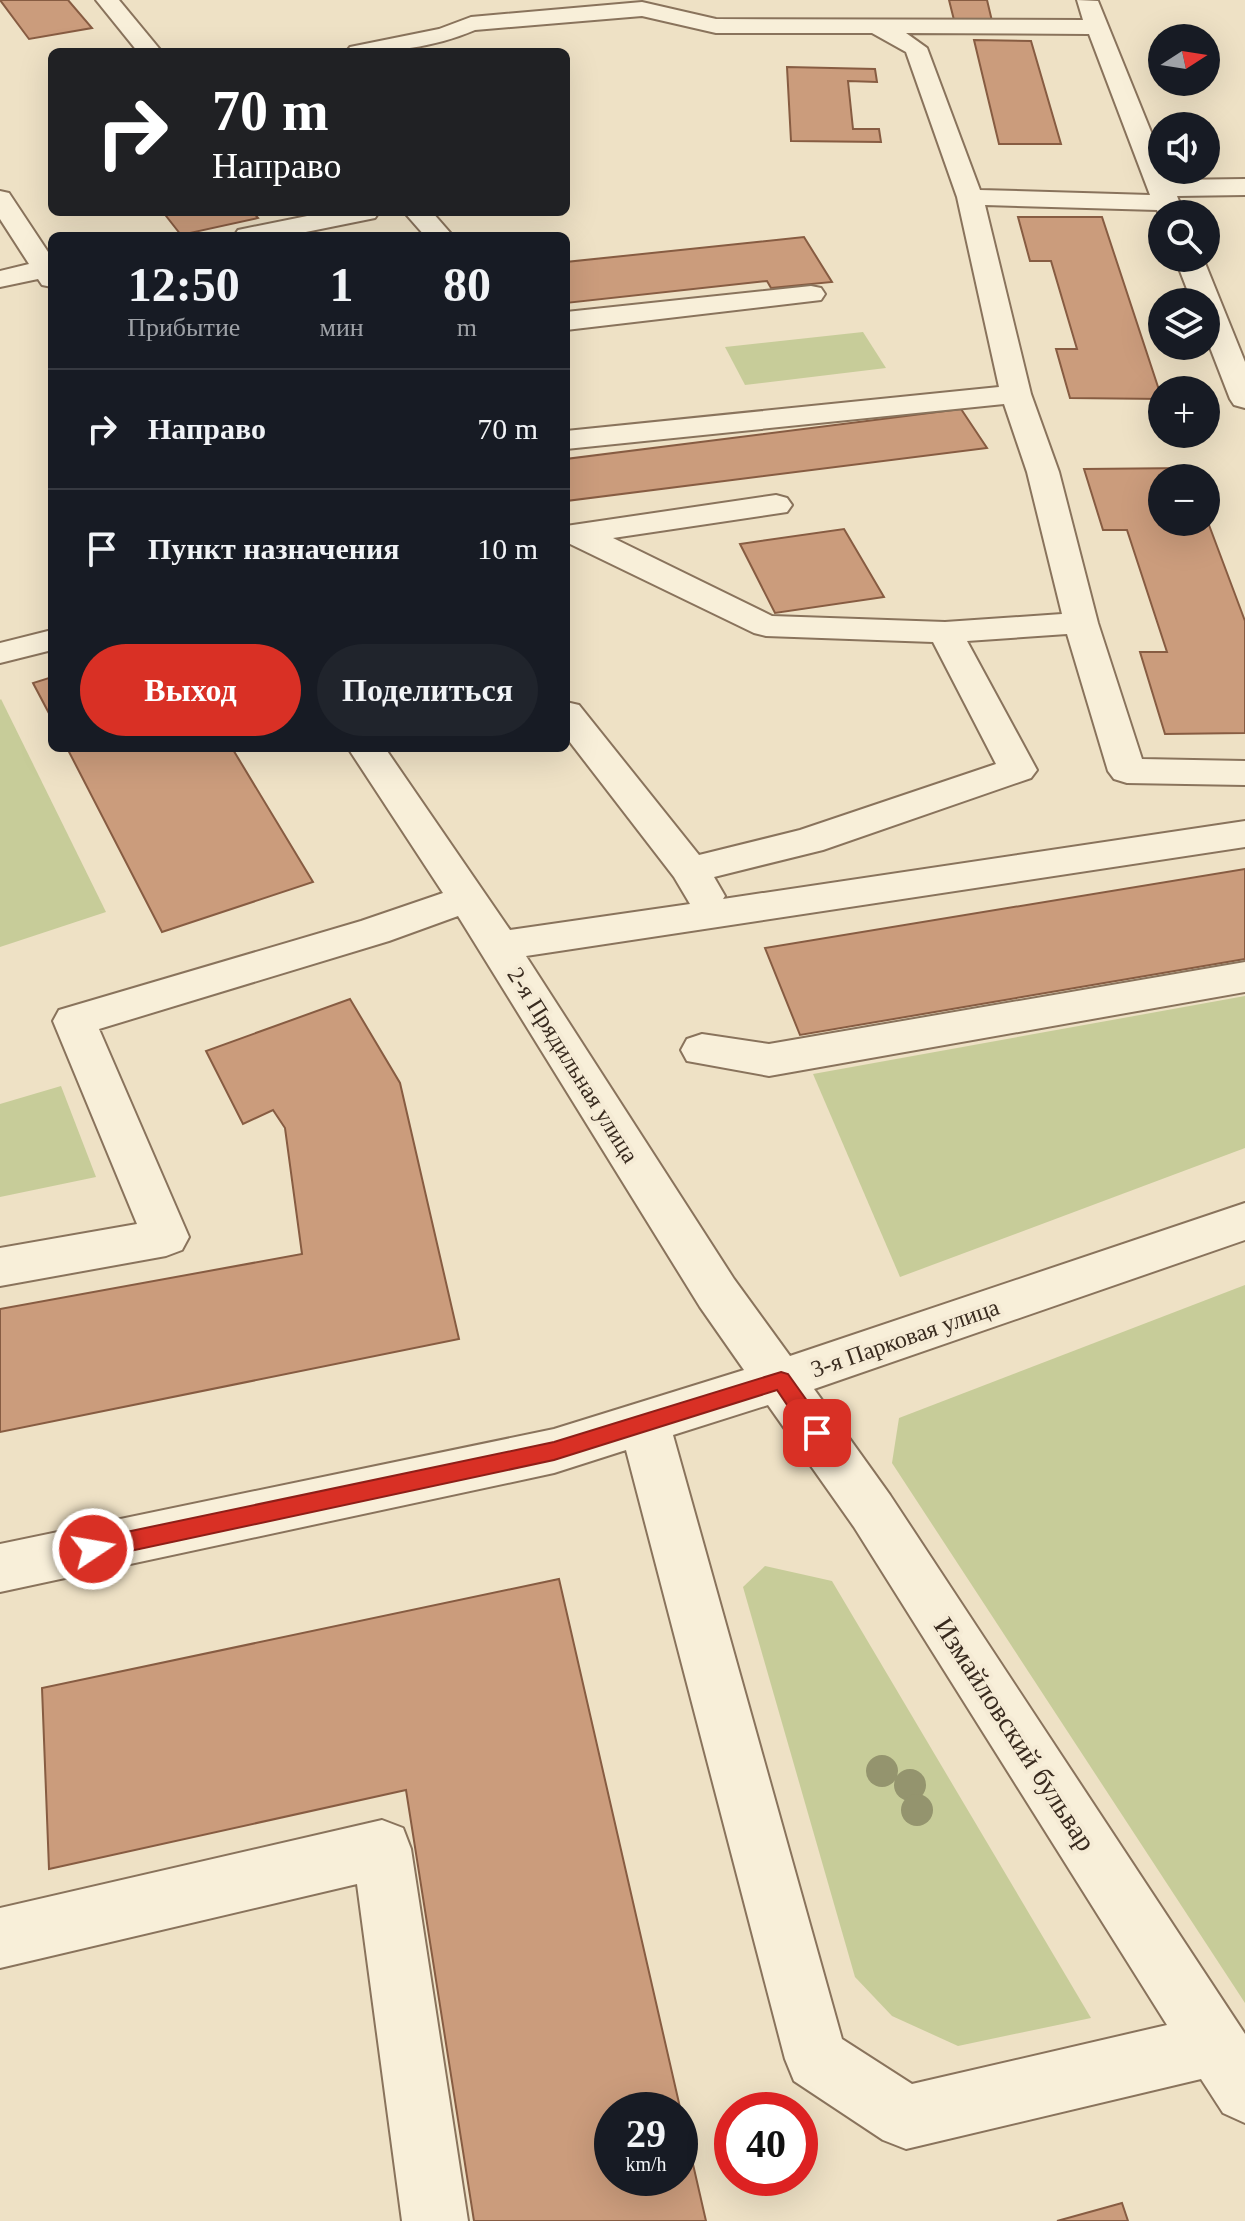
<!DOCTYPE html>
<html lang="ru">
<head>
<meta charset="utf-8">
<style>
	body { margin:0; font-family:Georgia,serif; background:#20242c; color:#f1f3f6; height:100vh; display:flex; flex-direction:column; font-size:30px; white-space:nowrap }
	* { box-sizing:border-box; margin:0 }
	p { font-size:26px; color:#9ea1a6 }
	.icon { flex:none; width:44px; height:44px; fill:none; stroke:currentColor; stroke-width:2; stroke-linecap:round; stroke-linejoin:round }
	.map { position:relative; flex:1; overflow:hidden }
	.drawer { position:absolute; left:48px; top:232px; width:522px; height:520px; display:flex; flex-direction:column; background:#171b24; border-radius:12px; box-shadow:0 8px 32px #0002 }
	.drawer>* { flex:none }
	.top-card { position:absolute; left:48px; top:48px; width:522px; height:168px; border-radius:12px; box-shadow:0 8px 32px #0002; background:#202124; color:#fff; overflow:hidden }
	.needle { width:52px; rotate:78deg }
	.controls { position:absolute; left:1148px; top:24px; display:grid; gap:16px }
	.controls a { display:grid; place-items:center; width:72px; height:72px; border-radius:50%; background:#171b24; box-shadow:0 8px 32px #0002; font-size:40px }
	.speed { position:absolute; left:594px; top:2092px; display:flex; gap:16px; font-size:40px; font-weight:700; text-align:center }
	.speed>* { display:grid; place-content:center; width:104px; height:104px; border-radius:50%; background:#171b24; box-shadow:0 8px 32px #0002; line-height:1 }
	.speed small { font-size:20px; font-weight:400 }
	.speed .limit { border:12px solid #d22; background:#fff; color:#111 }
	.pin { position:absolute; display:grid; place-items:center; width:68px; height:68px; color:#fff; margin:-34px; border-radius:16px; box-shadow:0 4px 12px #0006 }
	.me { position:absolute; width:88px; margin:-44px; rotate:78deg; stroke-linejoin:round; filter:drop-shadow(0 0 6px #0008) }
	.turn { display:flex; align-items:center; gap:28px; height:168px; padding:0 32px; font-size:36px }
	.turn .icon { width:104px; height:104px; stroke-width:2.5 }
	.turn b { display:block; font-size:56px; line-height:68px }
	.eta { display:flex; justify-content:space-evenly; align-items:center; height:136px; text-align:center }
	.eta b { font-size:48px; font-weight:700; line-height:56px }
	.primary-button { display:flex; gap:16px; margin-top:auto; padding:16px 32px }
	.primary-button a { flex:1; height:92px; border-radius:48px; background:#d93025; color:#fff; font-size:32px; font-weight:700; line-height:92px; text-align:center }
	.primary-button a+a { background:#20242c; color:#f1f3f6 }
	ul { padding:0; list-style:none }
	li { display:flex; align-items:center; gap:24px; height:120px; padding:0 32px; border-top:2px solid #363941 }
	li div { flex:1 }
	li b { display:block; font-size:30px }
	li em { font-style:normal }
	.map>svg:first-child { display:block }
</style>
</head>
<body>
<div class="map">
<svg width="1245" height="2221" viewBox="0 0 1245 2221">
	<rect width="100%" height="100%" fill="#eee1c5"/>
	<!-- green -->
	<g fill="#c7cc99">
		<path d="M 863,332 L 886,368 L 745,385 L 725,347 Z"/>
		<path d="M 1,699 L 106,912 L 0,947 L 0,700 Z"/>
		<path d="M 1245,996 L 1245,1148 L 900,1277 L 813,1074 Z"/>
		<path d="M 61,1086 L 96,1177 L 0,1197 L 0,1104 Z"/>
		<path d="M 1245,1285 L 1245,2003 L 892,1463 L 899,1418 Z"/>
		<path d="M 765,1566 L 832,1581 L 1091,2018 L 958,2046 L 892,2016 L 855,1977 L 743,1587 Z"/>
	</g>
	<!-- building -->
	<g fill="#cb9c7c" stroke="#875c42" stroke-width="2" fill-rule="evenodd">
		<path d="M 0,0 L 68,0 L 92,28 L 29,39 Z"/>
		<path d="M 949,0 L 987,0 L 992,21 L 954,20 Z"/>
		<path d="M 974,40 L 1031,41 L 1061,144 L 999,144 Z"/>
		<path d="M 787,67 L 875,69 L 877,82 L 848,81 L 853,129 L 879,129 L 881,142 L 791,141 Z"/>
		<path d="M 163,212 L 253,212 L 258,218 L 181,235 Z"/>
		<path d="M 1018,217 L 1102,217 L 1162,399 L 1070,398 L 1056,349 L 1077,349 L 1051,261 L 1030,261 Z"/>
		<path d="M 804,237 L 832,282 L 771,288 L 767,281 L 566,303 L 566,262 Z"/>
		<path d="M 961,409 L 987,448 L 566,501 L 566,459 Z"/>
		<path d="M 1188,468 L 1192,478 L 1162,478 L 1162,522 L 1206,522 L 1206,517 L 1245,621 L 1245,733 L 1165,734 L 1140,652 L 1167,652 L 1127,530 L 1103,530 L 1084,469 Z"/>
		<path d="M 844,529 L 884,597 L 775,613 L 740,544 Z"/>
		<path d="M 52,677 L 52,719 L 33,683 Z"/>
		<path d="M 67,748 L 232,748 L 313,882 L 162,932 Z"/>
		<path d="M 1245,869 L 1245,959 L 800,1035 L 765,948 Z"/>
		<path d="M 350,999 L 400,1083 L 459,1339 L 0,1432 L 0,1309 L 302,1254 L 285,1128 L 273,1110 L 243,1124 L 206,1051 Z"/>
		<path d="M 559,1579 L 706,2221 L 474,2221 L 406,1790 L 49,1869 L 42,1688 ZM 612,2110 L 680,2110 L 680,2178 L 612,2178 Z"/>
		<path d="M 1122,2203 L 1128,2221 L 1057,2221 Z"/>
	</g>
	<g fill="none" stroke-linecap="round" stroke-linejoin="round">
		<defs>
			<g id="minor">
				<path d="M 96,0 L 119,0 L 162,52 L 138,52 Z"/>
				<path d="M 1077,0 L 1098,1 L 1162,159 L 1162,170 L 1166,170 L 1170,180 L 1245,179 L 1245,195 L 1177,196 L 1184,214 L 1162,214 L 1162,220 L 1157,210 L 985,205 L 1031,394 L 1059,472 L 1098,623 L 1142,759 L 1245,761 L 1245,785 L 1127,783 L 1114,779 L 1108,771 L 1067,634 L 967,641 L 1037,770 L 1031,778 L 823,850 L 714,877 L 725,896 L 723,899 L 1245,821 L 1245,847 L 526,956 L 734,1279 L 790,1356 L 1245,1203 L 1245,1240 L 814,1389 L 890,1495 L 1245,2034 L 1245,2123 L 1223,2113 L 1201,2079 L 906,2149 L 883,2140 L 794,2081 L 785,2059 L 626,1450 L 554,1473 L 0,1592 L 0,1544 L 554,1429 L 744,1370 L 700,1307 L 458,916 L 389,941 L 99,1029 L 189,1237 L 182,1250 L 166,1256 L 0,1286 L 0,1248 L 137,1224 L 53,1021 L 59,1010 L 361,921 L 443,893 L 348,748 L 385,748 L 510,930 L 690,904 L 674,877 L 566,737 L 566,702 L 579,705 L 699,855 L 800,830 L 996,764 L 933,642 L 766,636 L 754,633 L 566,542 L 566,526 L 776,495 L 787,498 L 792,505 L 787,512 L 613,538 L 772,616 L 945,622 L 1062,614 L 1027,472 L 1004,404 L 566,449 L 566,431 L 999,387 L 957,197 L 906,52 L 872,33 L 716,33 L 642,16 L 475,30 C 433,48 391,52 346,52 L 350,47 L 439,29 L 471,17 L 642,2 L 716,19 L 1083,20 ZM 906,33 L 1089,34 L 1150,195 L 980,190 L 927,48 ZM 768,1405 L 854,1527 L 1167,2025 L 912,2084 L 842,2039 L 673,1435 Z"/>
				<path d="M 0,191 L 9,193 L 52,258 L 52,287 L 42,285 L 38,279 L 0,287 L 0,271 L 29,264 L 0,219 Z"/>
				<path d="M 327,212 L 379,212 L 375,218 L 286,236 L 234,236 L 238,230 Z"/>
				<path d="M 404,212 L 432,212 L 453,236 L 425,236 Z"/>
				<path d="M 1175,258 L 1203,258 L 1245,362 L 1245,408 L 1234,405 L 1230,399 L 1206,337 L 1206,302 L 1192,302 Z"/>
				<path d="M 811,286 L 821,288 L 825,294 L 821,300 L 566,330 L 566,312 Z"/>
				<path d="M 52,630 L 52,650 L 0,663 L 0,643 Z"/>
				<path d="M 1245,962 L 1245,992 L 769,1076 L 687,1061 L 681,1050 L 687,1039 L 702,1034 L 769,1044 Z"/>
				<path d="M 382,1820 L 403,1828 L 411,1849 L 468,2221 L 402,2221 L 357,1884 L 0,1968 L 0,1908 Z"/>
			</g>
		</defs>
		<!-- minor casing -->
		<use href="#minor" stroke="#89735c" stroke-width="4"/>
		<!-- minor -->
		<use href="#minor" fill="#f8efd9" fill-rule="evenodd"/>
	</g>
	<!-- trees -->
	<g fill="#94946e">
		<circle cx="882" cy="1771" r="16"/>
		<circle cx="910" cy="1785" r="16"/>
		<circle cx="917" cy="1810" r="16"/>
	</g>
	<!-- route -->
	<path fill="#d93025" stroke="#8d1f18" stroke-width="2" d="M 781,1372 L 788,1374 L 825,1426 L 828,1433 L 825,1439 L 817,1442 L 810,1439 L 777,1390 L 554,1460 L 93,1559 L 86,1556 L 83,1549 L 86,1542 L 93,1539 L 554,1442 Z"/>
	<g text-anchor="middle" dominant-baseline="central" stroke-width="8" stroke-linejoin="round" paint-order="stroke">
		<!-- street labels -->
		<g font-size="24" fill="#392b1f" stroke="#f5ebd5">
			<text transform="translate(573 1065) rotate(58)">2-я Прядильная улица</text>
			<text transform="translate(905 1338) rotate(-19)">3-я Парковая улица</text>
		</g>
		<!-- near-street labels -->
		<g font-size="28" fill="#392b1f" stroke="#f5ebd5">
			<text transform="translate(1015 1734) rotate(57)">Измайловский бульвар</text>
		</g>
	</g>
</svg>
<div class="controls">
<a><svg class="needle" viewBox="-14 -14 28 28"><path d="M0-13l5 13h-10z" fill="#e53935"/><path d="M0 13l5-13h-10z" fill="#9ea1a6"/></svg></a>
<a><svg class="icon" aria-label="sound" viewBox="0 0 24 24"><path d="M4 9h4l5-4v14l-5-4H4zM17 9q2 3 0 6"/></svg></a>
<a><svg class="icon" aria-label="search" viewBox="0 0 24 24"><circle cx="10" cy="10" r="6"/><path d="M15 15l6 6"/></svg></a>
<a><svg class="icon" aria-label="layers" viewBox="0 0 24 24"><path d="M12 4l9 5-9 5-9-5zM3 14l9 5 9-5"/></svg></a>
<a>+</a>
<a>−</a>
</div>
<div class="speed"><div>29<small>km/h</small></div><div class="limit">40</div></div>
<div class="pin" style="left:817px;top:1433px;background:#d93025"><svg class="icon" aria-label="arrive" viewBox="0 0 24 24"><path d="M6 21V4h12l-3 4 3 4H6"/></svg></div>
<svg class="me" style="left:93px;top:1549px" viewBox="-20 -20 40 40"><circle r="17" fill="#d93025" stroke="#fff" stroke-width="3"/><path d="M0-11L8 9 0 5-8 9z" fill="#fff"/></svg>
<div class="top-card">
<div class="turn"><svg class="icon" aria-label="right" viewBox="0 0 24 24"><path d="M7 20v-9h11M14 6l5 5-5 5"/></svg><div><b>70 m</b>Направо</div></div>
</div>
<section class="drawer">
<div class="eta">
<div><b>12:50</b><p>Прибытие</p></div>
<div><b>1</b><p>мин</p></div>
<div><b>80</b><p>m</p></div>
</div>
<ul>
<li><svg class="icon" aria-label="right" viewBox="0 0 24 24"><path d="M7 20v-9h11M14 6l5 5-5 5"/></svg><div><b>Направо</b></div><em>70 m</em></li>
<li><svg class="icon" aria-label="arrive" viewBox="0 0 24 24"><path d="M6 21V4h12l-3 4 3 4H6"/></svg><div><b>Пункт назначения</b></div><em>10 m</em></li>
</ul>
<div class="primary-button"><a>Выход</a><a>Поделиться</a></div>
</section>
</div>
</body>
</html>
